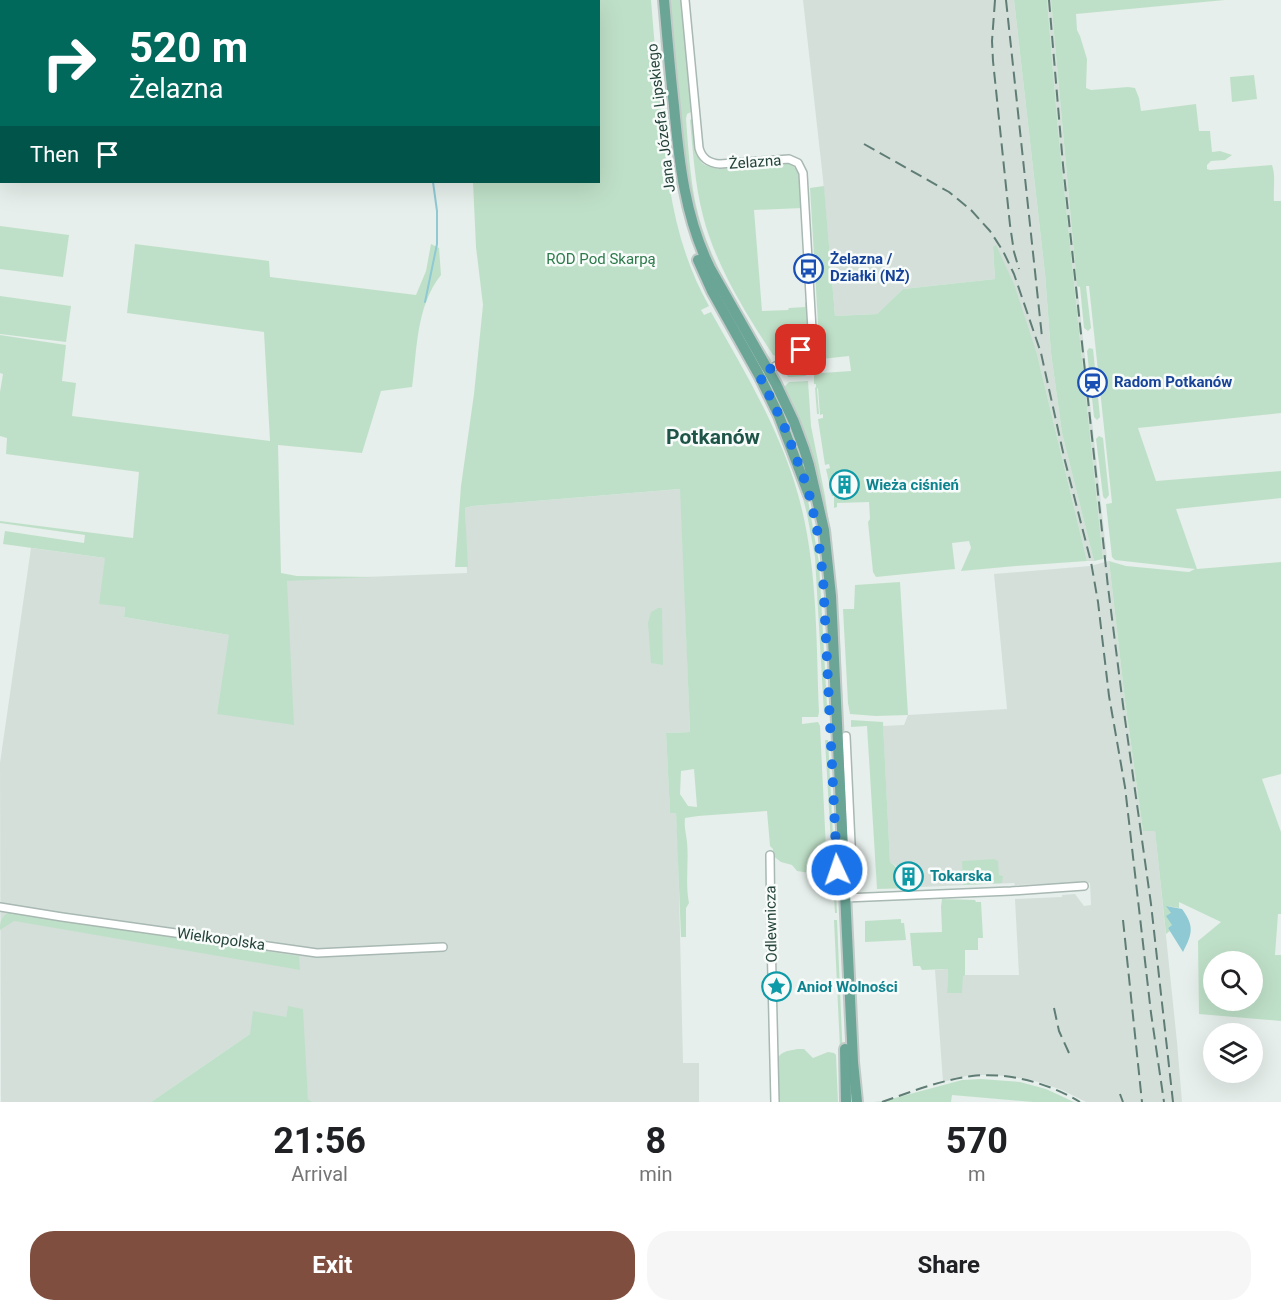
<!DOCTYPE html>
<html lang="en">
<head>
<meta charset="utf-8">
<style>
	body { margin:0; font-family:Roboto,sans-serif; background:#f6f6f6; color:#202124; height:100vh; display:flex; flex-direction:column; font-size:22px; white-space:nowrap }
	* { box-sizing:border-box; margin:0 }
	p { font-size:20px; color:#757577 }
	.icon { flex:none; width:33px; height:33px; fill:none; stroke:currentColor; stroke-width:2; stroke-linecap:round; stroke-linejoin:round }
	.map { position:relative; height:1102px; overflow:hidden }
	.drawer { display:flex; flex-direction:column; background:#fff; flex:1 }
	.drawer>* { flex:none }
	.guide { position:absolute; left:0px; top:0px; width:600px; height:183px; box-shadow:0 6px 24px #0002; background:#00695c; color:#fff; overflow:hidden }
	.fabs { position:absolute; left:1203px; top:951px; display:grid; gap:12px }
	.fabs a { display:grid; place-items:center; width:60px; height:60px; border-radius:50%; background:#fff; box-shadow:0 6px 24px #0002; font-size:30px }
	.pin { position:absolute; display:grid; place-items:center; width:51px; height:51px; color:#fff; margin:-26px; border-radius:12px; box-shadow:0 3px 9px #0006 }
	.me { position:absolute; width:66px; margin:-33px; rotate:357deg; stroke-linejoin:round; filter:drop-shadow(0 0 4px #0008) }
	.turn { display:flex; align-items:center; gap:21px; height:126px; padding:0 30px; font-size:27px }
	.turn .icon { width:78px; height:78px; stroke-width:2.5 }
	.turn b { display:block; font-size:42px; line-height:51px }
	.then { display:flex; align-items:center; height:57px; padding:0 30px; background:#0003; gap:12px; font-size:22px }
	.eta { display:flex; justify-content:space-evenly; align-items:center; height:102px; text-align:center }
	.eta b { font-size:36px; font-weight:700; line-height:42px }
	.button { display:flex; gap:12px; margin-top:auto; padding:12px 30px }
	.button a { flex:1; height:69px; border-radius:24px; background:#7f4e3f; color:#fff; font-size:24px; font-weight:700; line-height:69px; text-align:center }
	.button a+a { background:#f6f6f6; color:#202124 }
	.map>svg:first-child { display:block }
</style>
</head>
<body>
<div class="map">
<svg width="1281" height="1102" viewBox="0 0 1281 1102">
	<rect width="100%" height="100%" fill="#e6efeb"/>
	<!-- built -->
	<g fill="#d4dfda">
		<path d="M 803,0 L 1014,0 L 1045,274 L 1051,353 L 1062,433 L 1094,561 L 1087,561 L 1037,354 L 993,247 L 995,279 L 903,289 L 877,314 L 835,316 L 823,179 Z"/>
		<path d="M 1047,0 L 1051,0 L 1075,265 L 1107,558 L 1103,559 L 1058,130 Z"/>
		<path d="M 681,489 L 690,732 L 666,733 L 670,812 L 676,813 L 678,848 L 683,1063 L 699,1063 L 699,1102 L 313,1102 L 308,1099 L 288,1008 L 286,1017 L 250,1034 L 151,1102 L 1,1102 L 0,763 L 31,548 L 105,558 L 125,607 L 124,617 L 229,635 L 287,580 L 467,573 L 465,508 L 473,506 Z"/>
		<path d="M 1109,561 L 1125,701 L 1143,831 L 1155,830 L 1177,1042 L 1182,1102 L 1086,1102 L 1062,1090 L 1042,1083 L 1026,1079 L 996,1075 L 970,1075 L 943,1082 L 935,970 L 948,969 L 947,993 L 963,975 L 1019,975 L 1015,899 L 1062,897 L 1062,895 L 1075,894 L 1084,906 L 1091,905 L 1090,883 L 1015,885 L 1014,883 L 920,887 L 919,866 L 912,866 L 912,868 L 896,869 L 896,866 L 890,862 L 883,726 L 904,725 L 908,715 L 1007,709 L 994,574 L 1090,566 Z"/>
	</g>
	<!-- green -->
	<g fill="#bfe0c8" fill-rule="evenodd">
		<path d="M 317,0 L 651,0 C 654,37 657,74 661,110 C 667,180 674,244 709,306 L 701,310 L 704,315 L 711,312 C 742,367 775,421 794,481 C 818,555 816,635 819,712 L 818,717 L 802,717 L 802,724 L 818,722 L 820,726 L 828,890 L 820,892 L 817,874 L 797,871 L 792,865 L 781,862 L 772,855 L 773,849 L 770,846 L 767,811 L 698,816 L 685,818 C 684,828 686,832 687,842 C 689,862 685,883 689,903 L 686,908 L 686,937 L 681,937 L 676,813 L 670,813 L 666,733 L 690,732 L 680,489 L 473,506 L 465,508 L 468,567 L 455,567 L 461,486 L 474,394 L 483,305 L 476,247 L 473,182 L 598,182 L 598,2 L 326,2 ZM 694,769 L 697,807 L 688,806 L 680,794 L 681,771 Z"/>
		<path d="M 667,0 L 681,0 L 691,112 L 687,114 L 686,119 C 688,146 690,174 695,201 C 703,241 722,278 743,314 C 752,330 761,346 772,361 L 767,360 L 707,254 L 683,170 Z"/>
		<path d="M 1014,0 L 1047,0 L 1058,130 L 1103,559 L 1094,561 L 1062,433 L 1051,353 L 1045,274 Z"/>
		<path d="M 1051,0 L 1225,0 L 1076,14 L 1077,30 L 1080,36 L 1087,59 L 1086,88 L 1091,90 L 1128,87 L 1135,88 L 1139,98 L 1141,111 L 1196,104 L 1199,131 L 1210,131 L 1212,152 L 1220,151 L 1232,155 L 1225,160 L 1211,161 L 1207,165 L 1207,169 L 1210,170 L 1272,165 C 1276,176 1273,190 1274,201 L 1281,201 L 1281,413 L 1138,428 L 1156,481 L 1281,471 L 1281,498 L 1176,509 L 1197,569 L 1281,562 L 1281,774 L 1262,779 L 1281,832 L 1281,914 L 1278,914 L 1275,955 L 1281,955 L 1281,1021 L 1199,1014 L 1198,941 L 1221,922 L 1179,902 L 1179,908 L 1167,906 L 1171,913 L 1172,925 L 1168,928 L 1170,931 L 1166,934 L 1155,831 L 1143,831 L 1125,701 L 1109,561 L 1126,566 L 1189,572 L 1195,569 L 1115,560 L 1112,557 L 1106,504 L 1112,503 L 1089,286 L 1086,286 L 1091,328 L 1088,331 L 1084,328 L 1080,287 L 1077,286 ZM 1214,962 L 1252,962 L 1252,1000 L 1214,1000 Z"/>
		<path d="M 1254,75 L 1257,99 L 1232,102 L 1230,77 Z"/>
		<path d="M 692,119 L 696,154 L 702,163 L 705,165 L 719,169 L 786,163 C 789,164 793,165 795,168 C 802,175 801,199 802,208 L 754,210 L 762,311 L 788,310 L 789,308 L 805,307 L 805,303 L 808,303 C 809,336 808,343 778,360 L 776,356 L 773,355 C 745,312 716,266 703,216 C 695,185 693,152 690,120 Z"/>
		<path d="M 824,186 L 835,316 L 877,314 L 903,289 L 995,279 L 993,247 L 996,245 L 1014,284 L 1037,354 L 1087,561 L 1016,566 L 961,571 L 971,548 L 969,541 L 952,543 L 955,569 L 876,577 L 873,572 L 868,522 L 870,519 L 869,502 L 837,503 L 837,507 L 834,508 L 834,496 L 832,496 L 826,469 L 830,468 L 829,464 L 825,465 L 818,419 L 823,418 L 823,414 L 820,415 L 818,388 L 817,389 L 819,414 L 817,414 L 815,388 L 816,387 L 816,384 L 814,384 L 814,372 L 818,371 L 818,368 L 813,368 L 814,353 L 812,352 C 812,342 818,334 818,323 L 810,188 ZM 849,356 L 851,371 L 822,373 L 822,359 Z"/>
		<path d="M 0,226 L 69,235 L 63,277 L 0,269 Z"/>
		<path d="M 135,244 L 269,261 L 270,277 L 416,295 L 426,271 L 431,244 L 439,248 L 441,275 C 416,306 417,350 412,387 L 381,391 L 362,453 L 278,445 L 281,573 L 297,576 L 373,577 L 287,581 L 294,725 L 217,714 L 229,635 L 124,617 L 125,607 L 99,604 L 105,558 L 3,544 L 5,531 L 84,543 L 85,535 L 0,523 L 0,521 L 133,538 L 139,472 L 6,454 L 7,438 L 0,436 L 0,392 L 3,374 L 0,373 L 0,335 L 66,345 L 62,381 L 76,383 L 72,416 L 270,441 L 264,332 L 127,313 Z"/>
		<path d="M 0,296 L 71,306 L 66,342 L 0,334 Z"/>
		<path d="M 1089,348 L 1093,349 L 1100,417 L 1097,420 L 1094,417 L 1087,351 Z"/>
		<path d="M 803,356 L 806,359 L 806,376 L 788,377 L 783,366 L 799,357 Z"/>
		<path d="M 808,381 L 811,426 L 825,496 L 831,536 L 835,588 L 839,617 L 843,714 L 840,711 L 832,570 L 800,421 L 784,387 L 789,382 Z"/>
		<path d="M 1099,436 L 1103,438 L 1109,495 L 1106,499 L 1104,498 L 1103,496 L 1096,439 Z"/>
		<path d="M 798,479 L 808,500 L 819,562 L 827,706 L 824,714 L 815,557 L 807,514 Z"/>
		<path d="M 900,582 L 908,715 L 876,716 L 850,714 L 848,703 L 843,609 L 854,609 L 855,585 Z"/>
		<path d="M 658,608 L 662,608 L 663,665 L 651,663 L 648,623 L 651,612 Z"/>
		<path d="M 851,720 L 883,722 L 890,862 L 895,866 L 897,869 L 912,868 L 911,871 L 906,872 L 907,882 L 912,882 L 913,886 L 912,888 L 877,889 L 867,726 L 851,727 Z"/>
		<path d="M 825,740 L 828,740 L 837,913 L 835,913 Z"/>
		<path d="M 994,859 L 998,861 L 999,875 L 1003,876 L 1002,883 L 963,885 L 962,861 Z"/>
		<path d="M 942,899 L 975,900 L 976,902 L 981,902 L 983,938 L 978,938 L 978,950 L 965,950 L 965,975 L 963,976 L 962,993 L 947,993 L 948,969 L 922,970 L 920,966 L 913,966 L 910,933 L 942,932 L 941,907 Z"/>
		<path d="M 11,912 L 299,956 L 300,970 L 14,921 L 0,930 C 0,921 1,915 11,912 Z"/>
		<path d="M 901,919 L 901,923 L 904,923 L 906,940 L 865,942 L 865,921 Z"/>
		<path d="M 834,920 L 837,920 L 843,1061 L 841,1070 Z"/>
		<path d="M 288,1006 L 303,1009 L 308,1099 L 313,1102 L 151,1102 L 250,1034 L 253,1011 L 286,1017 Z"/>
		<path d="M 798,1049 L 804,1049 L 813,1058 L 828,1052 L 834,1053 L 836,1055 L 838,1102 L 778,1102 L 777,1062 C 779,1051 788,1051 798,1049 Z"/>
		<path d="M 981,1079 L 1020,1082 L 1046,1089 L 1074,1102 L 1033,1102 L 952,1095 L 951,1102 L 874,1102 L 884,1101 L 962,1080 Z"/>
	</g>
	<!-- water -->
	<path fill="#8ec9d4" d="M 1166,906 L 1182,909 C 1195,927 1192,934 1183,952 L 1168,928 L 1172,925 L 1166,916 L 1171,913 Z"/>
	<g fill="none" stroke-linecap="round" stroke-linejoin="round">
		<!-- stream -->
		<g stroke="#8ec9d4" stroke-width="2">
			<path d="M 400,0 L 401,2"/>
			<path d="M 425,302 L 437,244 L 437,211 L 433,182"/>
		</g>
		<defs>
			<g id="street">
				<path d="M 685,0 L 699,148 C 702,159 709,163 720,164 L 789,159 L 798,163 L 803,173 L 812,330 C 806,353 785,361 766,371"/>
				<path d="M 846,736 L 853,887"/>
				<path d="M 770,855 L 771,936 L 775,1102"/>
				<path d="M 838,894 L 845,898 L 1011,891 L 1084,886"/>
				<path d="M 0,907 L 62,917 L 317,953 L 443,947"/>
			</g>
			<g id="primary">
				<path d="M 664,0 C 667,35 670,71 674,106 C 679,162 685,217 710,268 L 776,384 L 794,422 L 804,449 L 809,465 L 824,530 L 831,596 L 853,1062 L 857,1102"/>
				<path d="M 698,260 L 712,291 L 759,375 L 779,416 L 809,495"/>
				<path d="M 845,1049 L 846,1102"/>
			</g>
		</defs>
		<!-- street casing -->
		<use href="#street" stroke="#a8b8b2" stroke-width="10"/>
		<!-- primary casing -->
		<use href="#primary" stroke="#c2cac8" stroke-width="14"/>
		<!-- street -->
		<use href="#street" stroke="#fff" stroke-width="7"/>
		<!-- primary -->
		<use href="#primary" stroke="#6aa596" stroke-width="10"/>
		<!-- rail -->
		<g stroke="#5f7d75" stroke-width="2" stroke-dasharray="12 6" stroke-linecap="butt">
			<path d="M 995,0 L 992,41 L 993,61 L 1010,225 L 1014,252 L 1019,269"/>
			<path d="M 1006,0 L 1042,337"/>
			<path d="M 1049,0 L 1063,165 L 1108,587 L 1123,705 L 1151,904 L 1173,1102"/>
			<path d="M 864,144 L 949,192 L 971,210 L 990,231 L 1003,251 L 1014,274 L 1041,353 L 1065,461 L 1091,562 L 1098,602 L 1109,696 L 1125,787 L 1151,1013 L 1164,1102"/>
			<path d="M 1123,920 L 1142,1102"/>
			<path d="M 1054,1008 L 1059,1031 L 1069,1053"/>
			<path d="M 1120,1094 L 1123,1102"/>
			<path d="M 882,1102 C 910,1092 941,1080 972,1076 C 1008,1072 1049,1083 1080,1102"/>
		</g>
	</g>
	<g fill="none" stroke-linecap="round" stroke-linejoin="round">
		<!-- route -->
		<path stroke="#1a73e8" stroke-width="10" stroke-dasharray="0 18" d="M 801,350 L 790,358 L 759,375 L 783,423 L 808,489 L 817,529 L 823,577 L 837,870"/>
	</g>
	<!-- icons -->
	<defs>
		<symbol id="bus-ring" viewBox="-11 -11 22 22"><circle r="9.5" fill="#f7fbf9" stroke="#1a4fb4" stroke-width="1.5"/><path d="M-5-6H5V4H4V6H2V4H-2V6H-4V4H-5ZM-3.5-4V0h7V-4ZM-3.5 1.2v1.5H-2V1.2ZM2 1.2v1.5H3.5V1.2Z" fill="#1a4fb4"/></symbol>
		<symbol id="station-ring" viewBox="-11 -11 22 22"><circle r="9.5" fill="#f7fbf9" stroke="#1a4fb4" stroke-width="1.5"/><path d="M-3-6H3Q5-6 5-4V2Q5 4 3 4L4.5 6H3L1.5 4h-3L-3 6H-4.5L-3 4Q-5 4-5 2V-4Q-5-6-3-6ZM-3.5-4v3h7v-3ZM-3.5 1v1.5H-2V1ZM2 1v1.5H3.5V1Z" fill="#1a4fb4"/></symbol>
		<symbol id="building-ring" viewBox="-11 -11 22 22"><circle r="9.5" fill="#f7fbf9" stroke="#0f9aa8" stroke-width="1.5"/><path d="M-4-6H4V6H1V3H-1V6H-4ZM-2.5-4.3h1.7v1.8h-1.7ZM.8-4.3h1.7v1.8H.8ZM-2.5-1h1.7V.8h-1.7ZM.8-1h1.7V.8H.8Z" fill="#0f9aa8"/></symbol>
		<symbol id="sight-ring" viewBox="-11 -11 22 22"><circle r="9.5" fill="#f7fbf9" stroke="#0f9aa8" stroke-width="1.5"/><path d="M0-6L1.8-2.2L6-1.7L2.9 1.2L3.7 5.4L0 3.3L-3.7 5.4L-2.9 1.2L-6-1.7L-1.8-2.2Z" fill="#0f9aa8"/></symbol>
	</defs>
	<g fill-rule="evenodd">
		<use href="#bus-ring" x="792" y="252" width="33" height="33"/>
		<use href="#station-ring" x="1076" y="366" width="33" height="33"/>
		<use href="#building-ring" x="828" y="468" width="33" height="33"/>
		<use href="#building-ring" x="892" y="860" width="33" height="33"/>
		<use href="#sight-ring" x="760" y="970" width="33" height="33"/>
	</g>
	<g text-anchor="middle" dominant-baseline="central" stroke-width="5" stroke-linejoin="round" paint-order="stroke">
		<!-- street labels -->
		<g font-size="15" fill="#24423a" stroke="#f7fbf9">
			<text transform="translate(661 118) rotate(-97)">Jana Józefa Lipskiego</text>
			<text transform="translate(755 162) rotate(-4)">Żelazna</text>
			<text transform="translate(771 924) rotate(-91)">Odlewnicza</text>
			<text transform="translate(221 939) rotate(8)">Wielkopolska</text>
		</g>
		<!-- park labels -->
		<g font-size="15" fill="#2d7a4b" stroke="#f7fbf9">
			<text x="601" y="259">ROD Pod Skarpą</text>
		</g>
		<!-- transit labels -->
		<g font-size="15" font-weight="bold" fill="#164399" stroke="#f7fbf9" text-anchor="start">
			<text x="830" y="259">Żelazna /<tspan x="830" dy="17">Działki (NŻ)</tspan></text>
			<text x="1114" y="382">Radom Potkanów</text>
		</g>
		<!-- culture labels -->
		<g font-size="15" font-weight="bold" fill="#0d838f" stroke="#f7fbf9" text-anchor="start">
			<text x="866" y="485">Wieża ciśnień</text>
			<text x="930" y="876">Tokarska</text>
			<text x="797" y="987">Anioł Wolności</text>
		</g>
		<!-- district labels -->
		<g font-size="21" font-weight="bold" fill="#1f5548" stroke="#f7fbf9">
			<text x="713" y="437">Potkanów</text>
		</g>
	</g>
</svg>
<div class="fabs">
<a><svg class="icon" aria-label="search" viewBox="0 0 24 24"><circle cx="10" cy="10" r="6"/><path d="M15 15l6 6"/></svg></a>
<a><svg class="icon" aria-label="layers" viewBox="0 0 24 24"><path d="M12 4l9 5-9 5-9-5zM3 14l9 5 9-5"/></svg></a>
</div>
<div class="pin" style="left:801px;top:350px;background:#d93025"><svg class="icon" aria-label="arrive" viewBox="0 0 24 24"><path d="M6 21V4h12l-3 4 3 4H6"/></svg></div>
<svg class="me" style="left:837px;top:870px" viewBox="-20 -20 40 40"><circle r="17" fill="#1a73e8" stroke="#fff" stroke-width="3"/><path d="M0-11L8 9 0 5-8 9z" fill="#fff"/></svg>
<div class="guide">
<div class="turn"><svg class="icon" aria-label="right" viewBox="0 0 24 24"><path d="M7 20v-9h11M14 6l5 5-5 5"/></svg><div><b>520 m</b>Żelazna</div></div>
<div class="then">Then<svg class="icon" aria-label="arrive" viewBox="0 0 24 24"><path d="M6 21V4h12l-3 4 3 4H6"/></svg></div>
</div>
</div>
<section class="drawer">
<div class="eta">
<div><b>21:56</b><p>Arrival</p></div>
<div><b>8</b><p>min</p></div>
<div><b>570</b><p>m</p></div>
</div>
<div class="button"><a>Exit</a><a>Share</a></div>
</section>
</body>
</html>
